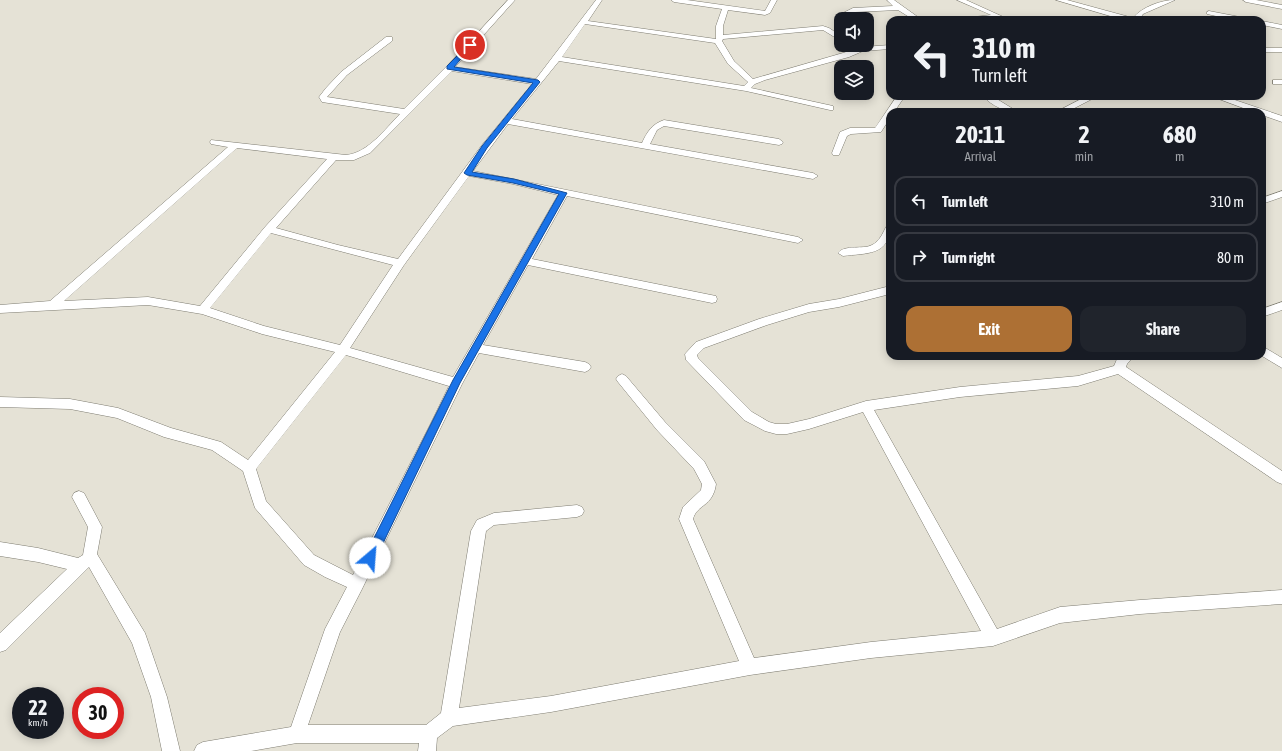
<!DOCTYPE html>
<html lang="en">
<head>
<meta charset="utf-8">
<style>
	body { margin:0; font-family:"Asap Condensed",sans-serif; background:#20242c; color:#f1f3f6; height:100vh; display:flex; flex-direction:column; font-size:15px; white-space:nowrap }
	* { box-sizing:border-box; margin:0 }
	p { font-size:13px; color:#9ea1a6 }
	.icon { flex:none; width:22px; height:22px; fill:none; stroke:currentColor; stroke-width:2; stroke-linecap:round; stroke-linejoin:round }
	.map { position:relative; flex:1; overflow:hidden }
	.drawer { position:absolute; left:886px; top:108px; width:380px; height:252px; display:flex; flex-direction:column; background:#171b24; border-radius:12px; box-shadow:0 2px 10px #0003 }
	.drawer>* { flex:none }
	.guide { position:absolute; left:886px; top:16px; width:380px; height:84px; border-radius:12px; box-shadow:0 2px 10px #0003; background:#171b24; color:#f1f3f6; overflow:hidden }
	.tools { position:absolute; left:834px; top:12px; display:grid; gap:8px }
	.tools a { display:grid; place-items:center; width:40px; height:40px; border-radius:8px; background:#171b24; box-shadow:0 2px 10px #0003; font-size:20px }
	.speed { position:absolute; left:12px; top:687px; display:flex; gap:8px; font-size:20px; font-weight:700; text-align:center }
	.speed>* { display:grid; place-content:center; width:52px; height:52px; border-radius:50%; background:#171b24; box-shadow:0 2px 10px #0003; line-height:1 }
	.speed small { font-size:10px; font-weight:400 }
	.speed .limit { border:6px solid #d22; background:#fff; color:#111 }
	.pin { position:absolute; display:grid; place-items:center; width:34px; height:34px; color:#fff; margin:-17px; border:2px solid #fff; border-radius:50%; box-shadow:0 1px 4px #0007 }
	.me { position:absolute; width:44px; margin:-22px; rotate:27deg; stroke-linejoin:round; filter:drop-shadow(0 0 3px #0008) }
	.turn { display:flex; align-items:center; gap:14px; height:84px; padding:0 20px; font-size:18px }
	.turn .icon { width:52px; height:52px; stroke-width:2.5 }
	.turn b { display:block; font-size:28px; line-height:34px }
	.eta { display:flex; justify-content:space-evenly; align-items:center; height:68px; text-align:center }
	.eta b { font-size:24px; font-weight:700; line-height:28px }
	.primary-button { display:flex; gap:8px; margin-top:auto; padding:8px 20px }
	.primary-button a { flex:1; height:46px; border-radius:12px; background:#ad7034; color:#fff; font-size:16px; font-weight:700; line-height:46px; text-align:center }
	.primary-button a+a { background:#20242c; color:#f1f3f6 }
	ul { padding:0; list-style:none }
	li { display:flex; align-items:center; gap:12px; height:50px; margin:0 8px 6px; padding:0 12px; border:2px solid #363941; border-radius:12px }
	li div { flex:1 }
	li b { display:block; font-size:15px }
	li em { font-style:normal }
	.map>svg:first-child { display:block }
</style>
</head>
<body>
<div class="map">
<svg width="1282" height="751" viewBox="0 0 1282 751">
	<rect width="100%" height="100%" fill="#e5e2d6"/>
	<g fill="none" stroke-linecap="round" stroke-linejoin="round">
		<defs>
			<g id="street">
				<path d="M 508,0 L 515,0 L 455,67 L 536,79 L 596,0 L 602,0 L 588,21 L 716,39 L 716,26 L 722,9 L 674,2 L 671,0 L 687,0 L 765,11 L 771,0 L 777,0 L 770,13 L 765,15 L 728,10 L 723,26 L 723,35 L 823,26 L 829,28 L 841,36 L 841,41 L 823,30 L 723,39 L 722,41 L 734,61 L 753,79 L 843,53 L 855,49 L 851,47 L 854,45 L 862,47 L 890,45 L 890,49 L 863,51 L 849,57 L 765,80 L 755,84 L 751,88 L 833,106 L 833,110 L 830,110 L 746,91 L 559,61 L 512,119 L 642,143 C 647,132 652,124 664,120 L 779,139 L 783,142 L 782,144 L 779,145 L 664,126 L 657,130 L 650,144 L 813,173 L 818,176 L 813,179 L 508,124 L 473,171 L 798,237 L 803,240 L 798,243 L 567,196 L 532,259 L 716,296 L 717,299 L 716,302 L 712,303 L 528,265 L 483,345 L 585,362 L 589,364 L 591,367 L 589,370 L 585,372 L 479,353 L 462,384 L 362,589 L 340,632 L 308,725 L 426,725 L 441,713 L 471,531 L 477,520 L 494,513 L 577,505 L 582,507 L 584,511 L 582,515 L 577,517 L 494,525 L 486,531 L 459,708 L 551,696 L 739,661 L 679,519 L 683,507 L 701,490 L 702,484 L 694,469 L 657,430 L 618,382 L 616,379 L 618,376 L 622,374 L 626,376 L 665,422 L 704,461 L 716,484 C 713,507 697,504 693,519 L 754,658 L 871,642 L 981,631 L 863,412 L 809,429 L 787,434 L 776,434 L 765,431 L 744,420 L 686,360 L 685,354 L 696,342 L 759,319 L 809,304 L 839,299 L 890,286 L 890,294 L 839,307 L 809,312 L 767,325 L 704,348 L 697,355 L 698,358 L 752,412 L 769,422 L 776,424 L 787,424 L 809,419 L 866,401 L 960,387 L 1078,376 L 1114,366 L 1117,359 L 1120,356 L 1134,356 L 1127,364 L 1126,367 L 1282,471 L 1282,484 L 1277,482 L 1118,374 L 1078,386 L 960,397 L 874,410 L 997,629 L 1060,607 L 1140,600 L 1282,590 L 1282,604 L 1140,614 L 1060,623 L 993,646 L 871,658 L 750,675 L 551,712 L 453,726 L 437,738 L 436,751 L 418,751 L 419,743 L 297,743 L 251,751 L 194,751 L 197,745 L 203,742 L 291,727 L 325,629 L 347,587 L 325,577 L 304,565 L 255,508 L 243,471 L 212,450 L 164,437 L 117,418 L 70,409 L 0,407 L 0,397 L 70,399 L 118,408 L 171,428 L 221,442 L 248,460 L 335,352 L 262,334 L 202,314 L 148,305 L 0,313 L 0,305 L 50,301 L 228,147 L 211,144 L 210,142 L 211,140 L 346,155 C 368,153 385,129 400,114 L 322,102 L 319,97 L 326,88 L 341,72 L 386,37 L 392,37 L 392,41 L 347,75 L 327,97 L 404,109 L 447,66 ZM 585,24 L 715,43 L 728,64 L 748,82 L 744,86 L 562,57 ZM 452,71 L 532,84 L 482,145 L 398,259 L 338,245 L 276,228 L 336,160 L 354,160 L 370,153 ZM 237,148 L 327,159 L 265,227 L 200,306 L 148,297 L 64,301 ZM 469,176 L 513,184 L 558,195 L 453,377 L 350,348 L 404,265 ZM 271,233 L 393,265 L 340,345 L 264,326 L 210,308 ZM 346,355 L 449,386 L 430,425 L 353,575 L 314,555 L 266,501 L 256,469 Z"/>
				<path d="M 887,0 L 894,0 L 922,20 L 914,20 L 898,10 L 855,12 L 853,14 L 850,15 L 852,19 L 846,19 L 841,14 L 853,8 L 893,6 Z"/>
				<path d="M 957,0 L 966,0 L 1010,20 L 998,19 L 962,20 L 965,18 L 991,15 Z"/>
				<path d="M 1056,0 L 1067,0 L 1133,18 C 1142,7 1161,0 1175,0 L 1143,14 L 1139,20 L 1124,20 Z"/>
				<path d="M 1243,0 L 1256,0 L 1282,5 L 1282,9 L 1246,2 Z"/>
				<path d="M 1209,11 L 1245,18 L 1248,20 L 1234,20 L 1207,14 L 1207,12 Z"/>
				<path d="M 1262,21 L 1282,25 L 1282,29 L 1262,25 Z"/>
				<rect x="1262" y="48" width="20" height="4"/>
				<rect x="1273" y="80" width="9" height="4"/>
				<path d="M 897,96 L 905,96 L 894,112 L 890,112 L 890,118 L 881,132 L 851,134 L 847,136 L 839,155 L 833,155 L 832,153 L 840,132 L 850,128 L 875,128 Z"/>
				<path d="M 983,96 L 992,96 L 1018,112 C 1005,112 992,106 983,96 Z"/>
				<path d="M 1211,96 L 1223,96 L 1282,116 L 1282,122 L 1262,115 L 1262,112 L 1254,112 Z"/>
				<path d="M 1085,97 L 1088,97 L 1092,99 L 1067,112 L 1056,112 Z"/>
				<path d="M 1282,191 L 1282,197 L 1262,204 L 1262,198 Z"/>
				<path d="M 890,226 C 890,256 866,253 843,256 L 838,253 C 845,244 863,250 872,245 C 879,242 883,233 886,227 Z"/>
				<path d="M 1282,302 L 1282,310 L 1262,317 L 1262,309 Z"/>
				<path d="M 1262,346 L 1282,358 L 1282,368 L 1262,356 Z"/>
				<path d="M 79,491 L 84,493 L 102,527 L 97,554 L 145,633 L 167,697 L 180,751 L 162,751 L 151,697 L 132,643 L 89,567 L 6,650 L 0,652 L 0,633 L 67,569 L 38,562 L 0,556 L 0,542 L 38,548 L 78,558 L 83,555 L 88,527 L 72,497 L 74,493 Z"/>
			</g>
		</defs>
		<!-- street casing -->
		<use href="#street" stroke="#7e7c71" stroke-width="1"/>
		<!-- street -->
		<use href="#street" fill="#fff" fill-rule="evenodd"/>
	</g>
	<!-- route -->
	<path fill="#1a73e8" stroke="#114b97" d="M 470,43 L 472,44 L 472,46 L 454,67 L 538,80 L 540,82 L 487,148 L 472,172 L 514,179 L 567,193 L 460,383 L 374,562 L 370,563 L 366,562 L 364,558 L 453,380 L 559,194 L 513,183 L 467,175 L 464,173 L 482,146 L 533,83 L 447,69 L 447,66 Z"/>
</svg>
<div class="tools">
<a><svg class="icon" aria-label="sound" viewBox="0 0 24 24"><path d="M4 9h4l5-4v14l-5-4H4zM17 9q2 3 0 6"/></svg></a>
<a><svg class="icon" aria-label="layers" viewBox="0 0 24 24"><path d="M12 4l9 5-9 5-9-5zM3 14l9 5 9-5"/></svg></a>
</div>
<div class="speed"><div>22<small>km/h</small></div><div class="limit">30</div></div>
<div class="pin" style="left:470px;top:45px;background:#d93025"><svg class="icon" aria-label="arrive" viewBox="0 0 24 24"><path d="M6 21V4h12l-3 4 3 4H6"/></svg></div>
<svg class="me" style="left:370px;top:558px" viewBox="-20 -20 40 40"><circle r="19" fill="#fff"/><path d="M0-13L10 11 0 6-10 11z" fill="#1a73e8"/></svg>
<div class="guide">
<div class="turn"><svg class="icon" aria-label="left" viewBox="0 0 24 24"><path d="M17 20v-9H6M10 6l-5 5 5 5"/></svg><div><b>310 m</b>Turn left</div></div>
</div>
<section class="drawer">
<div class="eta">
<div><b>20:11</b><p>Arrival</p></div>
<div><b>2</b><p>min</p></div>
<div><b>680</b><p>m</p></div>
</div>
<ul>
<li><svg class="icon" aria-label="left" viewBox="0 0 24 24"><path d="M17 20v-9H6M10 6l-5 5 5 5"/></svg><div><b>Turn left</b></div><em>310 m</em></li>
<li><svg class="icon" aria-label="right" viewBox="0 0 24 24"><path d="M7 20v-9h11M14 6l5 5-5 5"/></svg><div><b>Turn right</b></div><em>80 m</em></li>
</ul>
<div class="primary-button"><a>Exit</a><a>Share</a></div>
</section>
</div>
</body>
</html>
